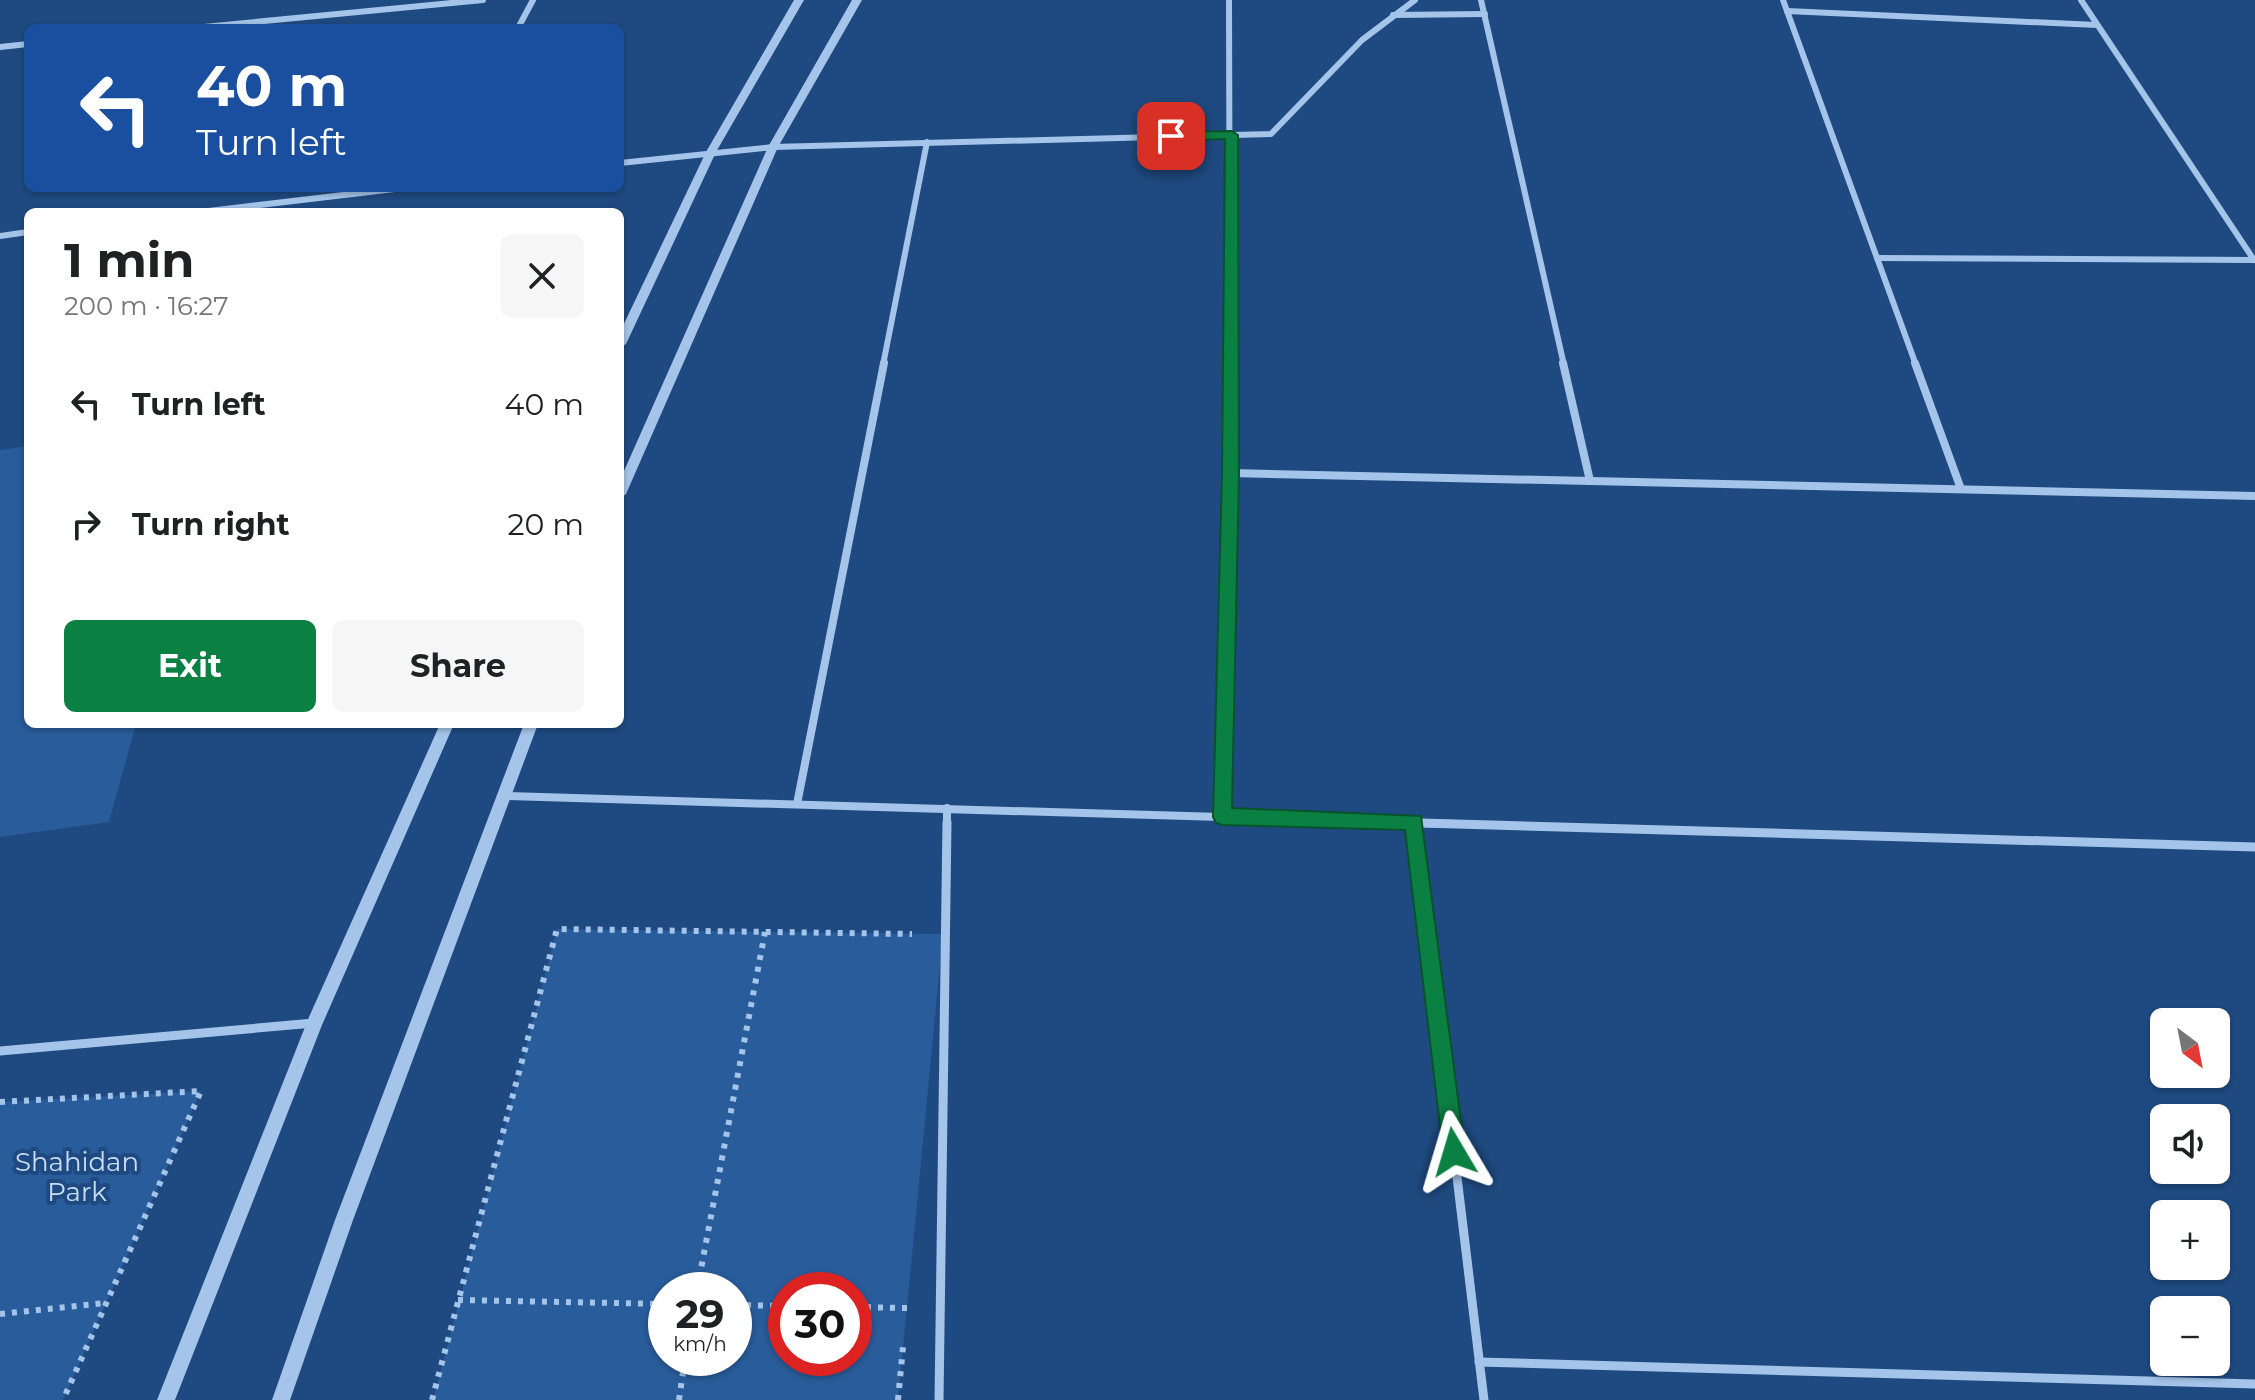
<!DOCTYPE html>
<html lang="en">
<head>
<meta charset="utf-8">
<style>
	body { margin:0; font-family:Montserrat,sans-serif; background:#f6f6f6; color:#202124; height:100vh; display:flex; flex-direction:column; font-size:30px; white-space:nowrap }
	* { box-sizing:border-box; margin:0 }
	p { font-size:26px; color:#757577 }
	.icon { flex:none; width:44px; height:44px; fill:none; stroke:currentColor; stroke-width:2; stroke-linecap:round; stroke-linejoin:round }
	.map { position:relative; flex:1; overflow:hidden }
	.details { position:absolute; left:24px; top:208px; width:600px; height:520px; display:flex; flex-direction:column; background:#fff; border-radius:12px; box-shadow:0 2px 6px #0004 }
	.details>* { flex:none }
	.guide { position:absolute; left:24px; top:24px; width:600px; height:168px; border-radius:12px; box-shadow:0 2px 6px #0004; background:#1a4fa0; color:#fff; overflow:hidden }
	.needle { width:52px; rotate:148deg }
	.buttons { position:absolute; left:2150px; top:1008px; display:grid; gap:16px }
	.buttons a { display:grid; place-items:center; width:80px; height:80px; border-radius:12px; background:#fff; box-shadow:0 2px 6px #0004; font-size:40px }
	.speed { position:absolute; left:648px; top:1272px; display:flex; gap:16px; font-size:40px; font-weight:700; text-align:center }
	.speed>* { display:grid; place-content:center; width:104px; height:104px; border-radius:50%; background:#fff; box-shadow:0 2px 6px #0004; line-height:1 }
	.speed small { font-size:20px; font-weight:400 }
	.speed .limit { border:12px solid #d22; background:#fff; color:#111 }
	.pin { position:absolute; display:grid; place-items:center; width:68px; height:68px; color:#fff; margin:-34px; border-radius:16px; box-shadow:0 4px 12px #0006 }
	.me { position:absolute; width:88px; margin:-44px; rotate:353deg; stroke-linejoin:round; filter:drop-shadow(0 0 6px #0008) }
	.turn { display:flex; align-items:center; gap:28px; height:168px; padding:0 40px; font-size:36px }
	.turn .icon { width:104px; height:104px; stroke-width:2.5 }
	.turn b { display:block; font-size:56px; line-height:68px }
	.round { display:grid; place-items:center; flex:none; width:84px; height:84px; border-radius:12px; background:#f6f6f6 }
	.summary { display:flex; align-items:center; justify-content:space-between; height:136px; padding:0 40px }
	h1 { font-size:48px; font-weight:700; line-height:60px }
	.action { display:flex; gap:16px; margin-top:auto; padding:16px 40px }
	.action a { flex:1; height:92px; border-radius:12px; background:#0b8043; color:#fff; font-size:32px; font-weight:700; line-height:92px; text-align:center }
	.action a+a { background:#f6f6f6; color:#202124 }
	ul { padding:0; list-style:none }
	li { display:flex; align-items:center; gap:24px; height:120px; padding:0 40px }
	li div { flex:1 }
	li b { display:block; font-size:30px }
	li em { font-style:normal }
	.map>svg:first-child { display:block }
</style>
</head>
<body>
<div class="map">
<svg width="2255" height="1400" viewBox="0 0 2255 1400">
	<rect width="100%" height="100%" fill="#1f4a81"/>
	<!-- green -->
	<g fill="#295c9a" fill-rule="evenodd">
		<path d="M 28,446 L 28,724 L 136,724 L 109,822 L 0,837 L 0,450 Z"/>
		<path d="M 557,929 L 943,934 L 898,1400 L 433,1400 ZM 666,1290 L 734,1290 L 734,1358 L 666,1358 ZM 786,1290 L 854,1290 L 854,1358 L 786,1358 Z"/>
		<path d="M 201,1091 L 63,1400 L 0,1400 L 0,1102 Z"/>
	</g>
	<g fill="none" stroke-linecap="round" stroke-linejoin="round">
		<!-- path -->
		<g stroke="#a5c4e9" stroke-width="6" stroke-dasharray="5 7" stroke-linecap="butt">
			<path d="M 0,1102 L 201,1091 L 63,1400"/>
			<path d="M 697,1290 L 765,932"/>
			<path d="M 458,1300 L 666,1304"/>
			<path d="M 734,1305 L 786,1306"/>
			<path d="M 854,1307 L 907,1308"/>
			<path d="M 0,1314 L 105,1303"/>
			<path d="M 432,1400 L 557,929 L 912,934"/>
			<path d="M 679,1400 L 685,1358"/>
			<path d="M 898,1400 L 903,1347"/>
		</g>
		<!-- minor-far2 -->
		<g stroke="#a5c4e9" stroke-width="6">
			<path d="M 1229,0 L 1230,365"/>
			<path d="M 1481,0 L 1564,365"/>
			<path d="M 1783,0 L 1916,365"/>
			<path d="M 2081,0 L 2254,260"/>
			<path d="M 1787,11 L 2097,25"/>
			<path d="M 1393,15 L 1485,14"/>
			<path d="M 193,28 L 483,0"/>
			<path d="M 518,28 L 533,0"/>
			<path d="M 0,47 L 28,44"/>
			<path d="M 620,163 L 773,147 L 1271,134 L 1362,40 L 1415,0"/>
			<path d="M 200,212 L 403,188"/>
			<path d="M 0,236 L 28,232"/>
			<path d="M 1877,258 L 2255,260"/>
			<path d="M 883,365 L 927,142"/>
		</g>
		<!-- minor-far1 -->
		<g stroke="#a5c4e9" stroke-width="8">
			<path d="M 1563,363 L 1590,481"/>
			<path d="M 1915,363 L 1961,489"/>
			<path d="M 1230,473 L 2255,496"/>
			<path d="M 504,796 L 1455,824"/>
			<path d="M 797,804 L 884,363"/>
			<path d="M 1222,817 L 1230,363"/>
			<path d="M 947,824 L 947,808"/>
		</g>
		<!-- minor -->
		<g stroke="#a5c4e9" stroke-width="9">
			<path d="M 1386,822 L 2255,847"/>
			<path d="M 1414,822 L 1484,1400"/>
			<path d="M 0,1051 L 314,1023"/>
			<path d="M 1479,1362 L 2255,1384"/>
			<path d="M 939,1400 L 947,822"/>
		</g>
		<!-- tertiary -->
		<g fill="#a5c4e9" fill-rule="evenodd">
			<path d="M 794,0 L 804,0 L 716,152 L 626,344 L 620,348 L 620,332 L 706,152 Z"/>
			<path d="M 852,0 L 862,0 L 778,147 L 626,494 L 620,499 L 620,480 L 768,147 Z"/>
			<path d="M 440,724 L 454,724 L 322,1025 L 175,1400 L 157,1400 L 309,1017 Z"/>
			<path d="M 524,724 L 538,724 L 353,1220 L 290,1400 L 272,1400 L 335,1220 Z"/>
		</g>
	</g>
	<!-- route -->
	<path fill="#0b8043" stroke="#07532c" stroke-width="2" d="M 1232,131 L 1238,135 L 1239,473 L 1232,808 L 1421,816 L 1465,1152 L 1462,1160 L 1454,1163 L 1446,1160 L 1443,1152 L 1405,830 L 1222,825 L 1216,823 L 1213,817 L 1222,473 L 1225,139 L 1171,141 L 1164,136 L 1171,132 Z"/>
	<g text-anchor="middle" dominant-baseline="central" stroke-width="8" stroke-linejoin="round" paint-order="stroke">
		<!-- near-park labels -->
		<g font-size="26" fill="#c9def7" stroke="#1f4a81">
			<text x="77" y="1162">Shahidan<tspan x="77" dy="30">Park</tspan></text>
		</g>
	</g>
</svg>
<div class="buttons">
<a><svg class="needle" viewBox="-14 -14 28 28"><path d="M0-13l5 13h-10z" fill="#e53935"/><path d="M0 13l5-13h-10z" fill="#757577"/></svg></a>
<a><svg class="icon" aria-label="sound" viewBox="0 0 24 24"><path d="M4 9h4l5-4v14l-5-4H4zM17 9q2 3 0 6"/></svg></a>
<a>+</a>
<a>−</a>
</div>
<div class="speed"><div>29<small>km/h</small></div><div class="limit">30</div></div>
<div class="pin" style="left:1171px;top:136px;background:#d93025"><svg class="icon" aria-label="arrive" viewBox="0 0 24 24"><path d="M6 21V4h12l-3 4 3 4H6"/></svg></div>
<svg class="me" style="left:1454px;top:1152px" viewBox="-20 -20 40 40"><path d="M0-17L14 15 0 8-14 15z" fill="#0b8043" stroke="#fff" stroke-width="4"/></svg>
<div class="guide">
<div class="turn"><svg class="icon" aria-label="left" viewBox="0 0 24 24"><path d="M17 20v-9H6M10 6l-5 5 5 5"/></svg><div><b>40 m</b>Turn left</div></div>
</div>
<section class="details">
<div class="summary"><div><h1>1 min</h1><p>200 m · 16:27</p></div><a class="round"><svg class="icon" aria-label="close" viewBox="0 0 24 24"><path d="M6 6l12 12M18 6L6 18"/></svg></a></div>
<ul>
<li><svg class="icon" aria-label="left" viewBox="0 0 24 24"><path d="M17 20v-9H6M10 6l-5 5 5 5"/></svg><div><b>Turn left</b></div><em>40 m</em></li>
<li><svg class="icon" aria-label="right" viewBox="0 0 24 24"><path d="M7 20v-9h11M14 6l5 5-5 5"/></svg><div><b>Turn right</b></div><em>20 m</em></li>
</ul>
<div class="action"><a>Exit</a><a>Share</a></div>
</section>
</div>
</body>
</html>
